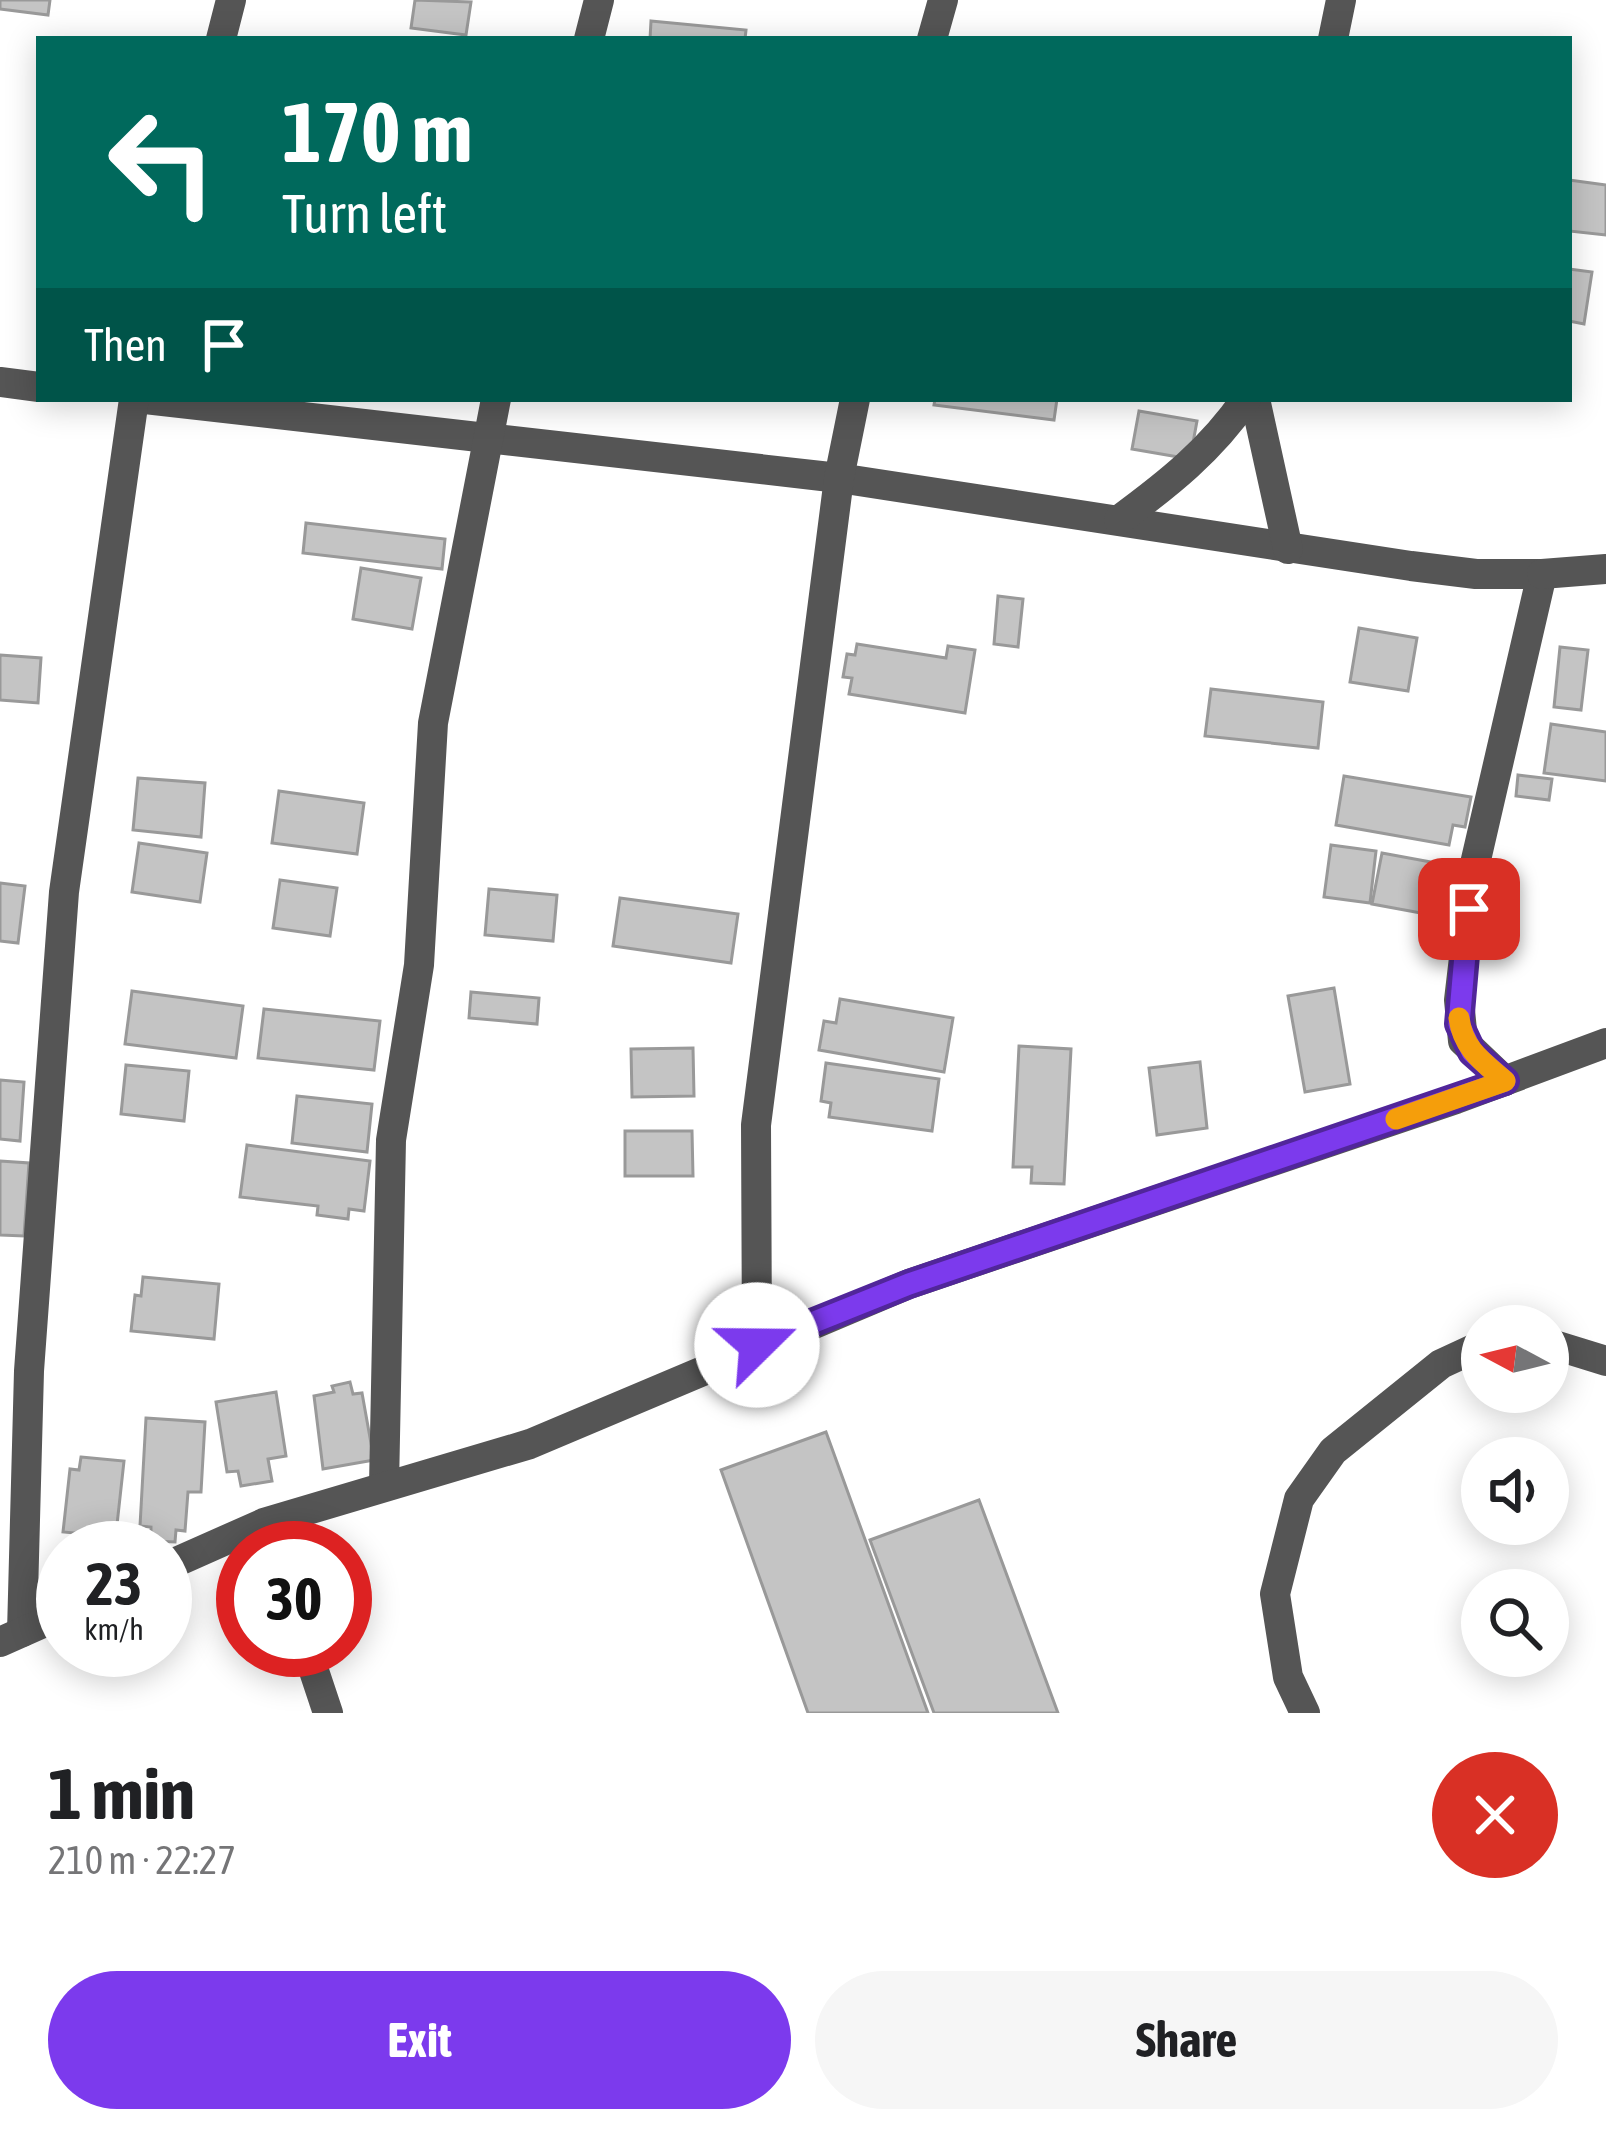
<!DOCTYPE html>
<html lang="en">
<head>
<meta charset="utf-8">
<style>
	body { margin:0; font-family:"Asap Condensed",sans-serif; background:#f6f6f6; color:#202124; height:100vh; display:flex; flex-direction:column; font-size:45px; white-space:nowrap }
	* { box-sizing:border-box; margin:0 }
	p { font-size:39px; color:#757577 }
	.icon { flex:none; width:66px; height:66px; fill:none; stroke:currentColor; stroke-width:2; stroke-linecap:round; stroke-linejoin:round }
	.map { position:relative; height:1713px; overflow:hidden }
	.sheet { display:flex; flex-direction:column; background:#fff; flex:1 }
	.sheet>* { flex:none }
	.hud { position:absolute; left:36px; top:36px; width:1536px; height:366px; border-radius:0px; box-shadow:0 6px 30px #0003; background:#00695c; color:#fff; overflow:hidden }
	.needle { width:78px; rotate:277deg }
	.fabs { position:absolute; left:1461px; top:1305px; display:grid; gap:24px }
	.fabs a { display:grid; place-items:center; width:108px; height:108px; border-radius:50%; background:#fff; box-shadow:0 6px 30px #0003; font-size:60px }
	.speed { position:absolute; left:36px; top:1521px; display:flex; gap:24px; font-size:60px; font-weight:700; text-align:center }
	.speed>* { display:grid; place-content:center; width:156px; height:156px; border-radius:50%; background:#fff; box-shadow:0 6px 30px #0003; line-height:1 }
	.speed small { font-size:30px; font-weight:400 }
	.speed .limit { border:18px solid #d22; background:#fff; color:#111 }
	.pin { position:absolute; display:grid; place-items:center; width:102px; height:102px; color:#fff; margin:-51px; border-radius:24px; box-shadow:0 6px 18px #0006 }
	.me { position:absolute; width:132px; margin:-66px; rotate:68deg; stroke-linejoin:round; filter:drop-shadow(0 0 9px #0008) }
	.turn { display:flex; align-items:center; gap:42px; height:252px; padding:0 48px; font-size:54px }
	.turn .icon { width:156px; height:156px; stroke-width:2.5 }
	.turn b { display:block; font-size:84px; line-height:102px }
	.then { display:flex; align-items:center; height:114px; padding:0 48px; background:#0003; gap:24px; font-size:45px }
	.round { display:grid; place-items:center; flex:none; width:126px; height:126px; border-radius:63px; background:#f6f6f6 }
	.headline { display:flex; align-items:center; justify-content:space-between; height:204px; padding:0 48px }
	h1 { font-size:72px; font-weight:700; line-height:90px }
	.action { display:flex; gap:24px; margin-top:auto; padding:24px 48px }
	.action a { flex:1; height:138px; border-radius:72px; background:#7c3aed; color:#fff; font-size:48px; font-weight:700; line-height:138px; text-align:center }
	.action a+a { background:#f6f6f6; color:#202124 }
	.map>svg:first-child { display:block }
</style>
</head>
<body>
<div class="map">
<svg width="1606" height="1713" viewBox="0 0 1606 1713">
	<rect width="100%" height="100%" fill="#fff"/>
	<!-- building -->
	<g fill="#c4c4c4" stroke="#999" stroke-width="3">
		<path d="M 0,0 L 50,0 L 48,15 L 0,9 Z"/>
		<path d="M 415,0 L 471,2 L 466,35 L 411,28 Z"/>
		<path d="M 651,21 L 746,30 L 745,39 L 650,39 Z"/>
		<path d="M 1569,180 L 1606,185 L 1606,235 L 1569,231 Z"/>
		<path d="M 1569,269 L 1592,272 L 1584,324 L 1569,321 Z"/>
		<path d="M 935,399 L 1057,399 L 1054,420 L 934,405 Z"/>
		<path d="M 1139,411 L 1197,421 L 1190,459 L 1132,449 Z"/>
		<path d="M 306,523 L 445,539 L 442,569 L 303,553 Z"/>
		<path d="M 361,568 L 421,578 L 412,629 L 353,619 Z"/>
		<path d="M 998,596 L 1023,599 L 1018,647 L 994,644 Z"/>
		<path d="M 1359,628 L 1417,638 L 1408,691 L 1350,682 Z"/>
		<path d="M 857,644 L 946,658 L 948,646 L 975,650 L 965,713 L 849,694 L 852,678 L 843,677 L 847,654 L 855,655 Z"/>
		<path d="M 1560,647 L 1588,650 L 1581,710 L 1554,707 Z"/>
		<path d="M 0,655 L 41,658 L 38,703 L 0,700 Z"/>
		<path d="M 1211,689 L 1323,702 L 1318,748 L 1205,736 Z"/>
		<path d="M 1551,724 L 1606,732 L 1606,781 L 1544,773 Z"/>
		<path d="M 1518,775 L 1552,779 L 1549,800 L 1516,796 Z"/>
		<path d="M 1344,776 L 1471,797 L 1465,827 L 1453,825 L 1449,845 L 1336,825 Z"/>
		<path d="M 138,778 L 205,783 L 201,837 L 133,830 Z"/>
		<path d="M 279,791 L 364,803 L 357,854 L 272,843 Z"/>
		<path d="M 139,843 L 207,853 L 200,902 L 132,892 Z"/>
		<path d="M 1331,845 L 1376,851 L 1370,903 L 1324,897 Z"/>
		<path d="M 1382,853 L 1447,865 L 1437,916 L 1372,904 Z"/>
		<path d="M 280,880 L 337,888 L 330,936 L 273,928 Z"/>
		<path d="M 0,883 L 25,886 L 18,943 L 0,941 Z"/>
		<path d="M 489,889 L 557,895 L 553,941 L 485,935 Z"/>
		<path d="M 620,898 L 738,914 L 731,963 L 613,946 Z"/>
		<path d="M 1334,988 L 1350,1084 L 1305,1092 L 1288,996 Z"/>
		<path d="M 132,991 L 243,1006 L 236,1058 L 125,1044 Z"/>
		<path d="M 471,992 L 539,998 L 537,1024 L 469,1018 Z"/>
		<path d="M 840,999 L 953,1018 L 944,1072 L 819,1050 L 824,1021 L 836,1023 Z"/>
		<path d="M 264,1009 L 380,1021 L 374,1070 L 258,1058 Z"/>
		<path d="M 1019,1046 L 1071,1049 L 1064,1184 L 1031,1183 L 1032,1167 L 1013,1167 Z"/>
		<path d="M 693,1048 L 694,1096 L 632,1097 L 631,1049 Z"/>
		<path d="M 1200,1062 L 1207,1128 L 1157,1135 L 1149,1068 Z"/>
		<path d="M 826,1063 L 939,1079 L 932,1131 L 829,1117 L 831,1103 L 821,1101 Z"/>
		<path d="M 126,1065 L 189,1071 L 184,1121 L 121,1114 Z"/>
		<path d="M 0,1080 L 24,1082 L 20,1141 L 0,1139 Z"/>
		<path d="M 297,1096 L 372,1104 L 367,1152 L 292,1143 Z"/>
		<path d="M 625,1131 L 692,1131 L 693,1176 L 625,1176 Z"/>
		<path d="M 247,1145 L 370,1161 L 364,1211 L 349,1209 L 348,1219 L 317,1215 L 318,1206 L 240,1197 Z"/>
		<path d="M 0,1161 L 29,1163 L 24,1236 L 0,1235 Z"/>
		<path d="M 143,1277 L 219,1284 L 214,1339 L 131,1331 L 135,1295 L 141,1296 Z"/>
		<path d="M 350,1382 L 353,1394 L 362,1393 L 374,1460 L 323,1469 L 314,1396 L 334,1392 L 332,1386 Z"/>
		<path d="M 276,1392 L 286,1456 L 268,1459 L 272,1481 L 241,1486 L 238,1471 L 227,1472 L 216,1402 Z"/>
		<path d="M 146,1418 L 205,1422 L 201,1492 L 188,1492 L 185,1531 L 176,1530 L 175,1542 L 151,1541 L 151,1527 L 140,1526 Z"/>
		<path d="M 826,1432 L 928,1713 L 808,1713 L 721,1470 Z"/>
		<path d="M 81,1457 L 124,1461 L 115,1543 L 110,1542 L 109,1548 L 73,1546 L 75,1533 L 63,1532 L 70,1469 L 79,1470 Z"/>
		<path d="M 979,1500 L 1058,1713 L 934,1713 L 870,1540 Z"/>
	</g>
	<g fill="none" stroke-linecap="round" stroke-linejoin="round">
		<!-- minor -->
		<g stroke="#555" stroke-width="30">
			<path d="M 221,39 L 231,0"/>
			<path d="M 589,39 L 599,0"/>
			<path d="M 932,39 L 943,0"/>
			<path d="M 1333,39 L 1341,0"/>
			<path d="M 0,382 L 39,387"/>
			<path d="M 145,399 L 839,478 L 1411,566 L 1476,574 L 1542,574 L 1475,864 L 1459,1000 L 1463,1041 L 1505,1081"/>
			<path d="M 1255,399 L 1288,549"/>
			<path d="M 1119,520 C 1168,484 1211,450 1246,399"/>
			<path d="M 1542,574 L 1606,569"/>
			<path d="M 1548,1343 L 1606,1361"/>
			<path d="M 757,1345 L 756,1125 L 839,478 L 855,399"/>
			<path d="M 384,1486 L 391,1140 L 419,965 L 433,723 L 496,399"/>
			<path d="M 165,1567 L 264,1523 L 530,1444 L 909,1284 L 1456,1099 L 1606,1043"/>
			<path d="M 22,1632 L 29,1371 L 64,892 L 134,399"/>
			<path d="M 0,1642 L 63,1614"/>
			<path d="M 307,1650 L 328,1713"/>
			<path d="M 1305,1713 L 1288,1677 L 1275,1594 L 1299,1499 L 1333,1451 L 1441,1364 L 1482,1345"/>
		</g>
	</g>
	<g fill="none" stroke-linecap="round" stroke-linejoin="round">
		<defs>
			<path id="route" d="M 757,1345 L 909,1284 L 1505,1081 L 1472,1052 L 1459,1024 L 1469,909"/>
		</defs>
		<!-- route casing -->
		<use href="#route" stroke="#51269a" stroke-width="30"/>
		<!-- route -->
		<use href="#route" stroke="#7c3aed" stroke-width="21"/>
		<!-- slow -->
		<path stroke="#f59e0b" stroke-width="21" d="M 1396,1119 L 1505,1081 C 1483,1062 1463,1049 1459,1018"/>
	</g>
</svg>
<div class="fabs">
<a><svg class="needle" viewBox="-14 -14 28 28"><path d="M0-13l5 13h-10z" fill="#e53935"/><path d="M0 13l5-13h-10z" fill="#757577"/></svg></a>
<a><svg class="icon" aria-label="sound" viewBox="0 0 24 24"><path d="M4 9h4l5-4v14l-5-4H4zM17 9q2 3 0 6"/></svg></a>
<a><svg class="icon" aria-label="search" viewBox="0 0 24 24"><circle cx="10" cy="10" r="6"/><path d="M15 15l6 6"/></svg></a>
</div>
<div class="speed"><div>23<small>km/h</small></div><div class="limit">30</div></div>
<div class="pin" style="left:1469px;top:909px;background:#d93025"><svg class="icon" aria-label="arrive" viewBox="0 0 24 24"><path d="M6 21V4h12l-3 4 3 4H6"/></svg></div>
<svg class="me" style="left:757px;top:1345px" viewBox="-20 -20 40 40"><circle r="19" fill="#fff"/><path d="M0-13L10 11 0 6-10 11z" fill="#7c3aed"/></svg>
<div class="hud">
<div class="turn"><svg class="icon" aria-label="left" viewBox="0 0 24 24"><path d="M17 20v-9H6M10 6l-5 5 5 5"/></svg><div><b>170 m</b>Turn left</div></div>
<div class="then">Then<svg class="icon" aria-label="arrive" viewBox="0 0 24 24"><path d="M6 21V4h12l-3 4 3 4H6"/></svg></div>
</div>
</div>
<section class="sheet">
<div class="headline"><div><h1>1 min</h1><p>210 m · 22:27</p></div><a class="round" style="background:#d93025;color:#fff"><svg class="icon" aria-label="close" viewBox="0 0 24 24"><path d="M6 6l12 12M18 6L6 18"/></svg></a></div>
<div class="action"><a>Exit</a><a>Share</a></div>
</section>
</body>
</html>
